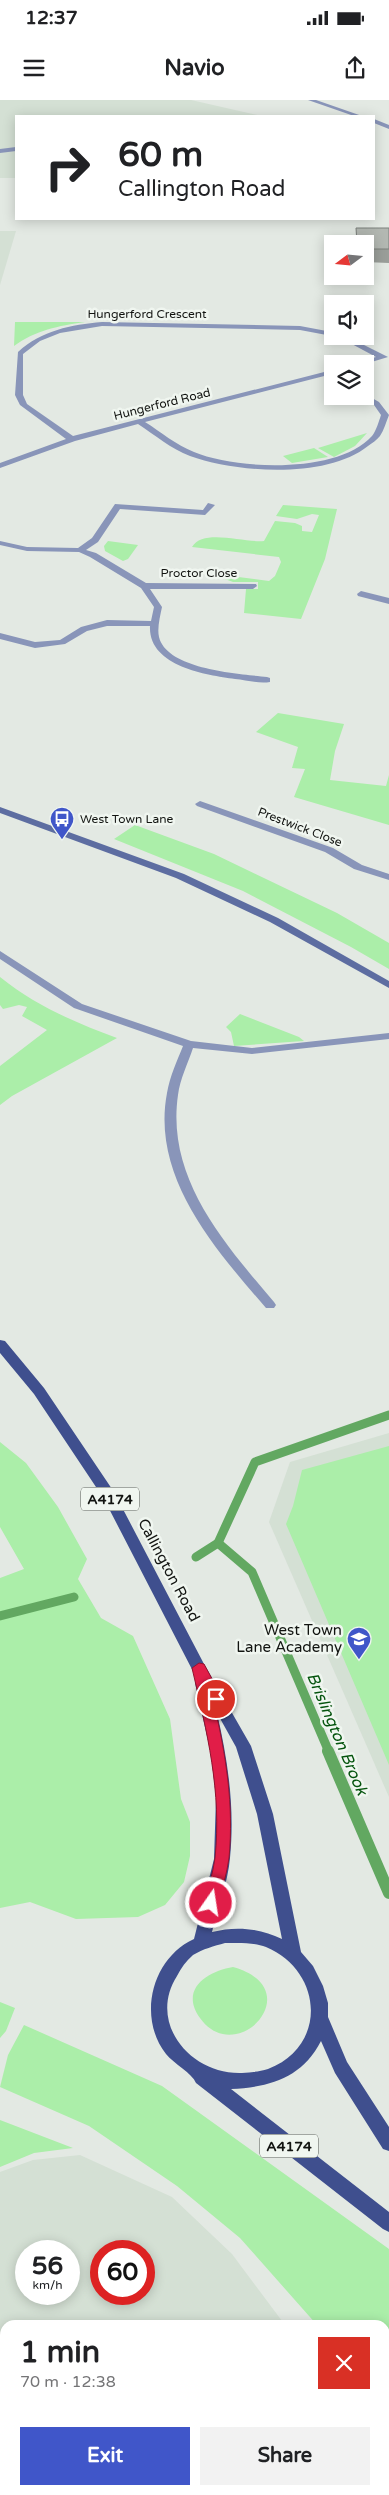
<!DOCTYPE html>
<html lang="en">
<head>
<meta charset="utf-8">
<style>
	body { margin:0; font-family:"Varela Round",sans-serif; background:#f2f2f2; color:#202124; height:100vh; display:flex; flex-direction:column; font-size:19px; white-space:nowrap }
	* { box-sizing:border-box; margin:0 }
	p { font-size:16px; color:#757577 }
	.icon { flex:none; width:28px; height:28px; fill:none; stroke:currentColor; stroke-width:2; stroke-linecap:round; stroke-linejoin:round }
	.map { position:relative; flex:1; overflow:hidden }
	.panel { position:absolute; left:0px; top:2220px; width:390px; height:175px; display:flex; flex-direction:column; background:#fff; border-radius:15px 15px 0 0; box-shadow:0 2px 12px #0003 }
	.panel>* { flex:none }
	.banner { position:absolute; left:15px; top:15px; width:360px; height:105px; border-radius:0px; box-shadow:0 2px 12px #0003; background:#fff; color:#202124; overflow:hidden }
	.needle { width:32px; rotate:254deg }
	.controls { position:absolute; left:324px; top:135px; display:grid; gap:10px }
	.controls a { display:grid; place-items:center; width:50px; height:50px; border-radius:0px; background:#fff; box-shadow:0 2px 12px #0003; font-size:25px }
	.speed { position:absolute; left:15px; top:2140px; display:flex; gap:10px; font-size:25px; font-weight:700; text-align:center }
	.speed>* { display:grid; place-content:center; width:65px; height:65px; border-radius:50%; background:#fff; box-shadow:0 2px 12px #0003; line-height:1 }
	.speed small { font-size:12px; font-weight:400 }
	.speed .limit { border:8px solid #d22; background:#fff; color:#111 }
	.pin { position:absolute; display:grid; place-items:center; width:42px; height:42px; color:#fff; margin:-21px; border:2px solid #fff; border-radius:50%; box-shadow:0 1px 5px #0007 }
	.me { position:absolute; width:55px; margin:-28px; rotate:13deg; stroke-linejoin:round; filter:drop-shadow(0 0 4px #0008) }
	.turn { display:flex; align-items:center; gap:18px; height:105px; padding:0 20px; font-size:22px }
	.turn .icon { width:65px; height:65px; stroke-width:2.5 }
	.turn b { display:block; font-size:35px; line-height:42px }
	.round { display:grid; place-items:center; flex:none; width:52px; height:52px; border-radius:0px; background:#f2f2f2 }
	.headline { display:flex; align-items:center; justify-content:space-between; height:85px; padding:0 20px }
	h1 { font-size:30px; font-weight:700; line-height:38px }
	.action { display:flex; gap:10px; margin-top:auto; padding:10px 20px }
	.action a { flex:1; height:58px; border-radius:0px; background:#4056c9; color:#fff; font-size:20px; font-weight:700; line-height:58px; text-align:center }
	.action a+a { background:#f2f2f2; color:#202124 }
	.status { display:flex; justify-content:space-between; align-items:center; height:35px; padding:0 25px; background:#fff; direction:ltr }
	.status svg { height:14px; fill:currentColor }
	header { display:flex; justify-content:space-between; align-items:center; height:65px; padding:0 20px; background:#fff; font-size:22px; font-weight:700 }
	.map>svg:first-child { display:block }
</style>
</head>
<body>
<div class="status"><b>12:37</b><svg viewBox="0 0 49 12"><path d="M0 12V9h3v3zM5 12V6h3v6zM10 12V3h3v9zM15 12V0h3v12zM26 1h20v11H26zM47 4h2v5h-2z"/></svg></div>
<header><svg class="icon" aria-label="menu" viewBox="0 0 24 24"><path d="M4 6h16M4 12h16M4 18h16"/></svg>Navio<svg class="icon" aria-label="share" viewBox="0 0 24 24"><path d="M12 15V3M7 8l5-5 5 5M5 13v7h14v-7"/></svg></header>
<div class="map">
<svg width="389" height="2395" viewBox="0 0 389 2395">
	<rect width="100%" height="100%" fill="#e3e9e3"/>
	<!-- built -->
	<g fill="#d4e0d4" fill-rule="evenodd">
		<path d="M 0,0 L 191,0 L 262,16 L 16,16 L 16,78 L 0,78 Z"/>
		<path d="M 0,131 L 16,131 L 0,185 Z"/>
		<path d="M 389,1333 L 389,1697 L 269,1422 L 290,1362 Z"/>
		<path d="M 80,2055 L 172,2097 L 232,2154 L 285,2225 L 5,2225 L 5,2390 L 385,2390 L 385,2375 L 389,2381 L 389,2395 L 0,2395 L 0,2072 L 33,2060 ZM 26,2151 L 69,2151 L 69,2194 L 26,2194 ZM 101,2151 L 144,2151 L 144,2194 L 101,2194 Z"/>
	</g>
	<!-- green -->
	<g fill="#abeea9">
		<path d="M 15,222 L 85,222 C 58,226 36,230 14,246 Z"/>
		<path d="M 367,333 L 355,346 L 334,357 L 318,348 Z"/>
		<path d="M 314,348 L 328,357 L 292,363 L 283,356 Z"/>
		<path d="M 283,405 L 337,409 L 325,459 L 301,519 L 244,513 L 246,489 L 258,489 L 258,482 L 233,482 L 222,478 L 223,475 L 269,481 L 275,476 L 281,462 L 279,457 L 192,447 C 203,428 244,443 264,441 L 275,421 L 295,423 L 302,426 L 302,431 L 312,432 L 319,415 L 312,414 L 297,419 L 276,416 Z"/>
		<path d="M 108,441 L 138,445 L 128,459 L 123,461 L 105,451 L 104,446 Z"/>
		<path d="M 278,613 L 344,624 L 335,651 L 330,680 L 386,686 L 389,675 L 389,725 L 294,697 L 305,669 L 292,668 L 298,647 L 256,632 Z"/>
		<path d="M 135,725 L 214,754 L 337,813 L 389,843 L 389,869 L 351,847 L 243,791 L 114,739 Z"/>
		<path d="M 0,877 C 36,906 74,922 117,938 L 12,996 L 0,1005 L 0,966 L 47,930 L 22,916 L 27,907 L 19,905 L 3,909 L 0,905 Z"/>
		<path d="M 240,914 L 299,937 L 304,941 L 234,946 L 231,932 L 226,927 Z"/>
		<path d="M 0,1342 L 26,1363 L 58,1407 L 87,1459 L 78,1479 L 101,1518 L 133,1536 L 170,1619 L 181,1699 L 190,1722 L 190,1756 L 184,1782 L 165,1805 L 138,1817 L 76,1819 L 30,1802 L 0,1808 L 0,1478 L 24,1469 L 0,1427 Z"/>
		<path d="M 389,1346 L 389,1665 L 286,1424 L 293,1406 L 302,1370 Z"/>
		<path d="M 233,1867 C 311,1889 236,1969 200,1918 C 179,1889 208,1871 233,1867 Z"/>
		<path d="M 0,1902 L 15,1908 L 6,1931 L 0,1938 Z"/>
		<path d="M 24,1925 L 162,1986 L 389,2149 L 389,2311 L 385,2305 L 385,2225 L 317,2225 L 240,2138 L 177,2086 L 89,2026 L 0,1987 L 8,1955 Z"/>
		<path d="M 0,2020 L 73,2048 L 34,2053 L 0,2067 Z"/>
	</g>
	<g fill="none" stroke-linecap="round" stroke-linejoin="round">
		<!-- stream-far1 -->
		<g stroke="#62a861" stroke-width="9">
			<path d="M 218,1443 L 252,1472 L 329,1652"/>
			<path d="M 196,1457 L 218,1443 L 255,1362 L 389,1315"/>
			<path d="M 0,1516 L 74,1497"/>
		</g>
		<!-- stream -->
		<path stroke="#62a861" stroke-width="12" d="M 328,1651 L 389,1793"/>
		<!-- minor -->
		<g fill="#8995b9" fill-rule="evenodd">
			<path d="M 308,0 L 316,0 L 362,16 L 354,16 Z"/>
			<path d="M 374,19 L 389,25 L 389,29 L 374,23 Z"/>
			<path d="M 16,47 L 16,51 L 0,53 L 0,49 Z"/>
			<path d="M 102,222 L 300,226 L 332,232 L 332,236 L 300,230 L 102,226 L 60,233 L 40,241 L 23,254 L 23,295 L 27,304 L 73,336 L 332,270 L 332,274 L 145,322 C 161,332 176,345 194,352 C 237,370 338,374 372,336 C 376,331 379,321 381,315 L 374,305 L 362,298 L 365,294 L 379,302 L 389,315 C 386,322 384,330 380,336 C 377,340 372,343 368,346 C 327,379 237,373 190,356 C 171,349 155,335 138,324 L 75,341 L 0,368 L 0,363 L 66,339 L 20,305 L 15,295 L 18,252 C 42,230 71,225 102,222 Z"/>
			<path d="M 337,236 L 346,236 L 388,257 L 365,264 L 352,264 L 376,257 Z"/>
			<path d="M 208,403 L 215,405 L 205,415 L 120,409 L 98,442 L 86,450 L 96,453 L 146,483 L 256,484 L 257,486 L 253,489 L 150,489 L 162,507 C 160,517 157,528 159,537 C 167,570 241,574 267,577 L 270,578 L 270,582 C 259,584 246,580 235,579 C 206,575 148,566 150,526 L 107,526 L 87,531 L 65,544 L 35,548 L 0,539 L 0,533 L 35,542 L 60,540 L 81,527 L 107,520 L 151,521 L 154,507 L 141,488 L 90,457 L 79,452 L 27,451 L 0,445 L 0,441 L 27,447 L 78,448 L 92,438 L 115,404 L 203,410 Z"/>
			<path d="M 361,491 L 389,498 L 389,504 L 358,496 L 357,494 Z"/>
			<path d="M 200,701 L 333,748 L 362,765 L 389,774 L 389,780 L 354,769 L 325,752 L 197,706 L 195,704 Z"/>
			<path d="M 0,851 L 82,904 L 191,941 L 252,948 L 389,933 L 389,939 L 252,954 L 193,948 C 188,963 180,979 178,995 C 166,1078 224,1143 274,1202 L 276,1205 L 274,1208 L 266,1208 C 215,1149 151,1077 167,993 C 170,976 177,961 183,946 L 74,908 L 0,859 Z"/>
		</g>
		<!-- secondary -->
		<path fill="#5d6da1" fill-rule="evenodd" d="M 0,707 L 184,774 L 278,818 L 389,881 L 389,888 L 270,822 L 176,778 L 0,713 Z"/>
		<!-- primary -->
		<path fill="#3f4f8e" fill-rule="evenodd" d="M 0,1240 L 5,1241 L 44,1288 L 114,1392 L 204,1564 L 251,1646 L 273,1714 L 301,1852 L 313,1866 L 323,1886 L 328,1903 L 328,1917 L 347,1962 L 389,2027 L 389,2051 L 383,2049 L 335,1973 L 321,1941 C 302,1978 270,1987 231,1989 L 389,2112 L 389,2132 L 383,2129 L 196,1983 C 192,1973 174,1964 166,1954 C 137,1917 152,1858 194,1839 L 214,1759 L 216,1698 L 211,1654 L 195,1583 L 197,1579 L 104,1399 L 34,1294 L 0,1253 ZM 217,1613 L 236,1647 L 257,1714 L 282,1839 C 259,1828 236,1826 212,1832 C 218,1808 228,1782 230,1758 C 235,1708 228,1661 217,1613 ZM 225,1843 C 239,1843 253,1842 266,1847 C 323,1871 328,1946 268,1969 C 259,1972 251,1972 242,1973 C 191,1975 147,1923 177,1876 C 181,1868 186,1861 193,1855 C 203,1849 214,1846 225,1843 Z"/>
	</g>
	<!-- wall -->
	<path fill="#9a9e99" d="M 356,128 L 389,128 L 389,163 L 365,162 L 365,144 L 356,144 Z"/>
	<!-- building -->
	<path fill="#b3b8b2" stroke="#7d817d" d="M 356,128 L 389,128 L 389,149 L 365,149 L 365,144 L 357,144 Z"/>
	<!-- route -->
	<path fill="#e11d48" stroke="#92132f" d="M 199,1563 L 204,1564 L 223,1599 L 221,1603 L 214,1604 C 226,1655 234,1705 229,1758 C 227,1773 222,1789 219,1803 L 217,1808 L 211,1810 L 206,1808 L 204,1803 C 208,1789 213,1773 215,1758 C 222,1692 207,1632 192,1568 Z"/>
	<!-- icons -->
	<defs>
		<symbol id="bus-pin" viewBox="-11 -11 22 30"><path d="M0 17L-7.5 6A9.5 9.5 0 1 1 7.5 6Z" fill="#4056c9" stroke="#f0f6f0"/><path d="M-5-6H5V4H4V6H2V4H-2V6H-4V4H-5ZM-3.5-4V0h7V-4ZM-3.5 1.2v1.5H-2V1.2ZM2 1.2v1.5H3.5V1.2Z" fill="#fff"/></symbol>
		<symbol id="school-pin" viewBox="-11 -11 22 30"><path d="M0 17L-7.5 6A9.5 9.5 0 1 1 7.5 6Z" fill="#4056c9" stroke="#f0f6f0"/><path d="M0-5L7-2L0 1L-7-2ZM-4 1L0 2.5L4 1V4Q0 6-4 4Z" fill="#fff"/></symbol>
	</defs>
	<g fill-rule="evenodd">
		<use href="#bus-pin" x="48" y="705" width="28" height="38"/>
		<use href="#school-pin" x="345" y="1525" width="28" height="38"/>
	</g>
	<g text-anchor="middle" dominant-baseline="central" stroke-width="5" stroke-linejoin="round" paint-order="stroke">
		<!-- far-street labels -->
		<g font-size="12" fill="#121411" stroke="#f0f6f0">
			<text x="147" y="214">Hungerford Crescent</text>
			<text transform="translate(162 304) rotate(-14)">Hungerford Road</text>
			<text x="199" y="473">Proctor Close</text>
			<text transform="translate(300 727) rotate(21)">Prestwick Close</text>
		</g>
		<!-- far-poi labels -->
		<g font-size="12" fill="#121411" stroke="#f0f6f0" text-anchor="start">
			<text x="80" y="719">West Town Lane</text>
		</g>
		<!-- shield labels -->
		<g fill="#f0f6f0" stroke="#555854" stroke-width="1">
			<rect x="81" y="1387.5" width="58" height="23" rx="4"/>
			<rect x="260" y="2034.5" width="58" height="23" rx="4"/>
		</g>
		<g font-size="14" font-weight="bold" fill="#121411">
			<text x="110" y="1399">A4174</text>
			<text x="289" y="2046">A4174</text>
		</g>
		<!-- street labels -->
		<g font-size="15" fill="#121411" stroke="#f0f6f0">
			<text transform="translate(169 1470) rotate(62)">Callington Road</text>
		</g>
		<!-- poi labels -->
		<g font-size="15" fill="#121411" stroke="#f0f6f0" text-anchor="end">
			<text x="342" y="1530">West Town<tspan x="342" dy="17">Lane Academy</tspan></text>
		</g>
		<!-- water labels -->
		<g font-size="16" font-style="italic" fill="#05540e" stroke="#f0f6f0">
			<text transform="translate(337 1634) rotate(67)">Brislington Brook</text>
		</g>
	</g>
</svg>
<div class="controls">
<a><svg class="needle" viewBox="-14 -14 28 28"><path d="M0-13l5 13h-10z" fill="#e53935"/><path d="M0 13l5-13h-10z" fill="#757577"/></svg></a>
<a><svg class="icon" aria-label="sound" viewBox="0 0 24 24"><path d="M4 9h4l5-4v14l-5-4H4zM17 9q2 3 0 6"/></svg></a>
<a><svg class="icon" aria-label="layers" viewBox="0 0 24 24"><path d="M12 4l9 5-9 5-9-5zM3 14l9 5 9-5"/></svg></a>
</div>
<div class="speed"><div>56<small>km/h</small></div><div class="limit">60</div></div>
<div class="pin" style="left:216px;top:1599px;background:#d93025"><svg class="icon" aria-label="arrive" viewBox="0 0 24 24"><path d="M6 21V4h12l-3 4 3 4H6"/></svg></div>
<svg class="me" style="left:211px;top:1803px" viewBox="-20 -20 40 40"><circle r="17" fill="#e11d48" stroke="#fff" stroke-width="3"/><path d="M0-11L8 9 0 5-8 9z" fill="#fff"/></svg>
<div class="banner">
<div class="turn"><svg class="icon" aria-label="right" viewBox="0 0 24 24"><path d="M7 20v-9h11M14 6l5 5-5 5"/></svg><div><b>60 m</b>Callington Road</div></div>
</div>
<section class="panel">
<div class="headline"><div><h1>1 min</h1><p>70 m · 12:38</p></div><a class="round" style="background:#d93025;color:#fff"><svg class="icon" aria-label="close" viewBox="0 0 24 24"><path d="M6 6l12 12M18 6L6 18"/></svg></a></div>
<div class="action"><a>Exit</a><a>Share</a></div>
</section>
</div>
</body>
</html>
